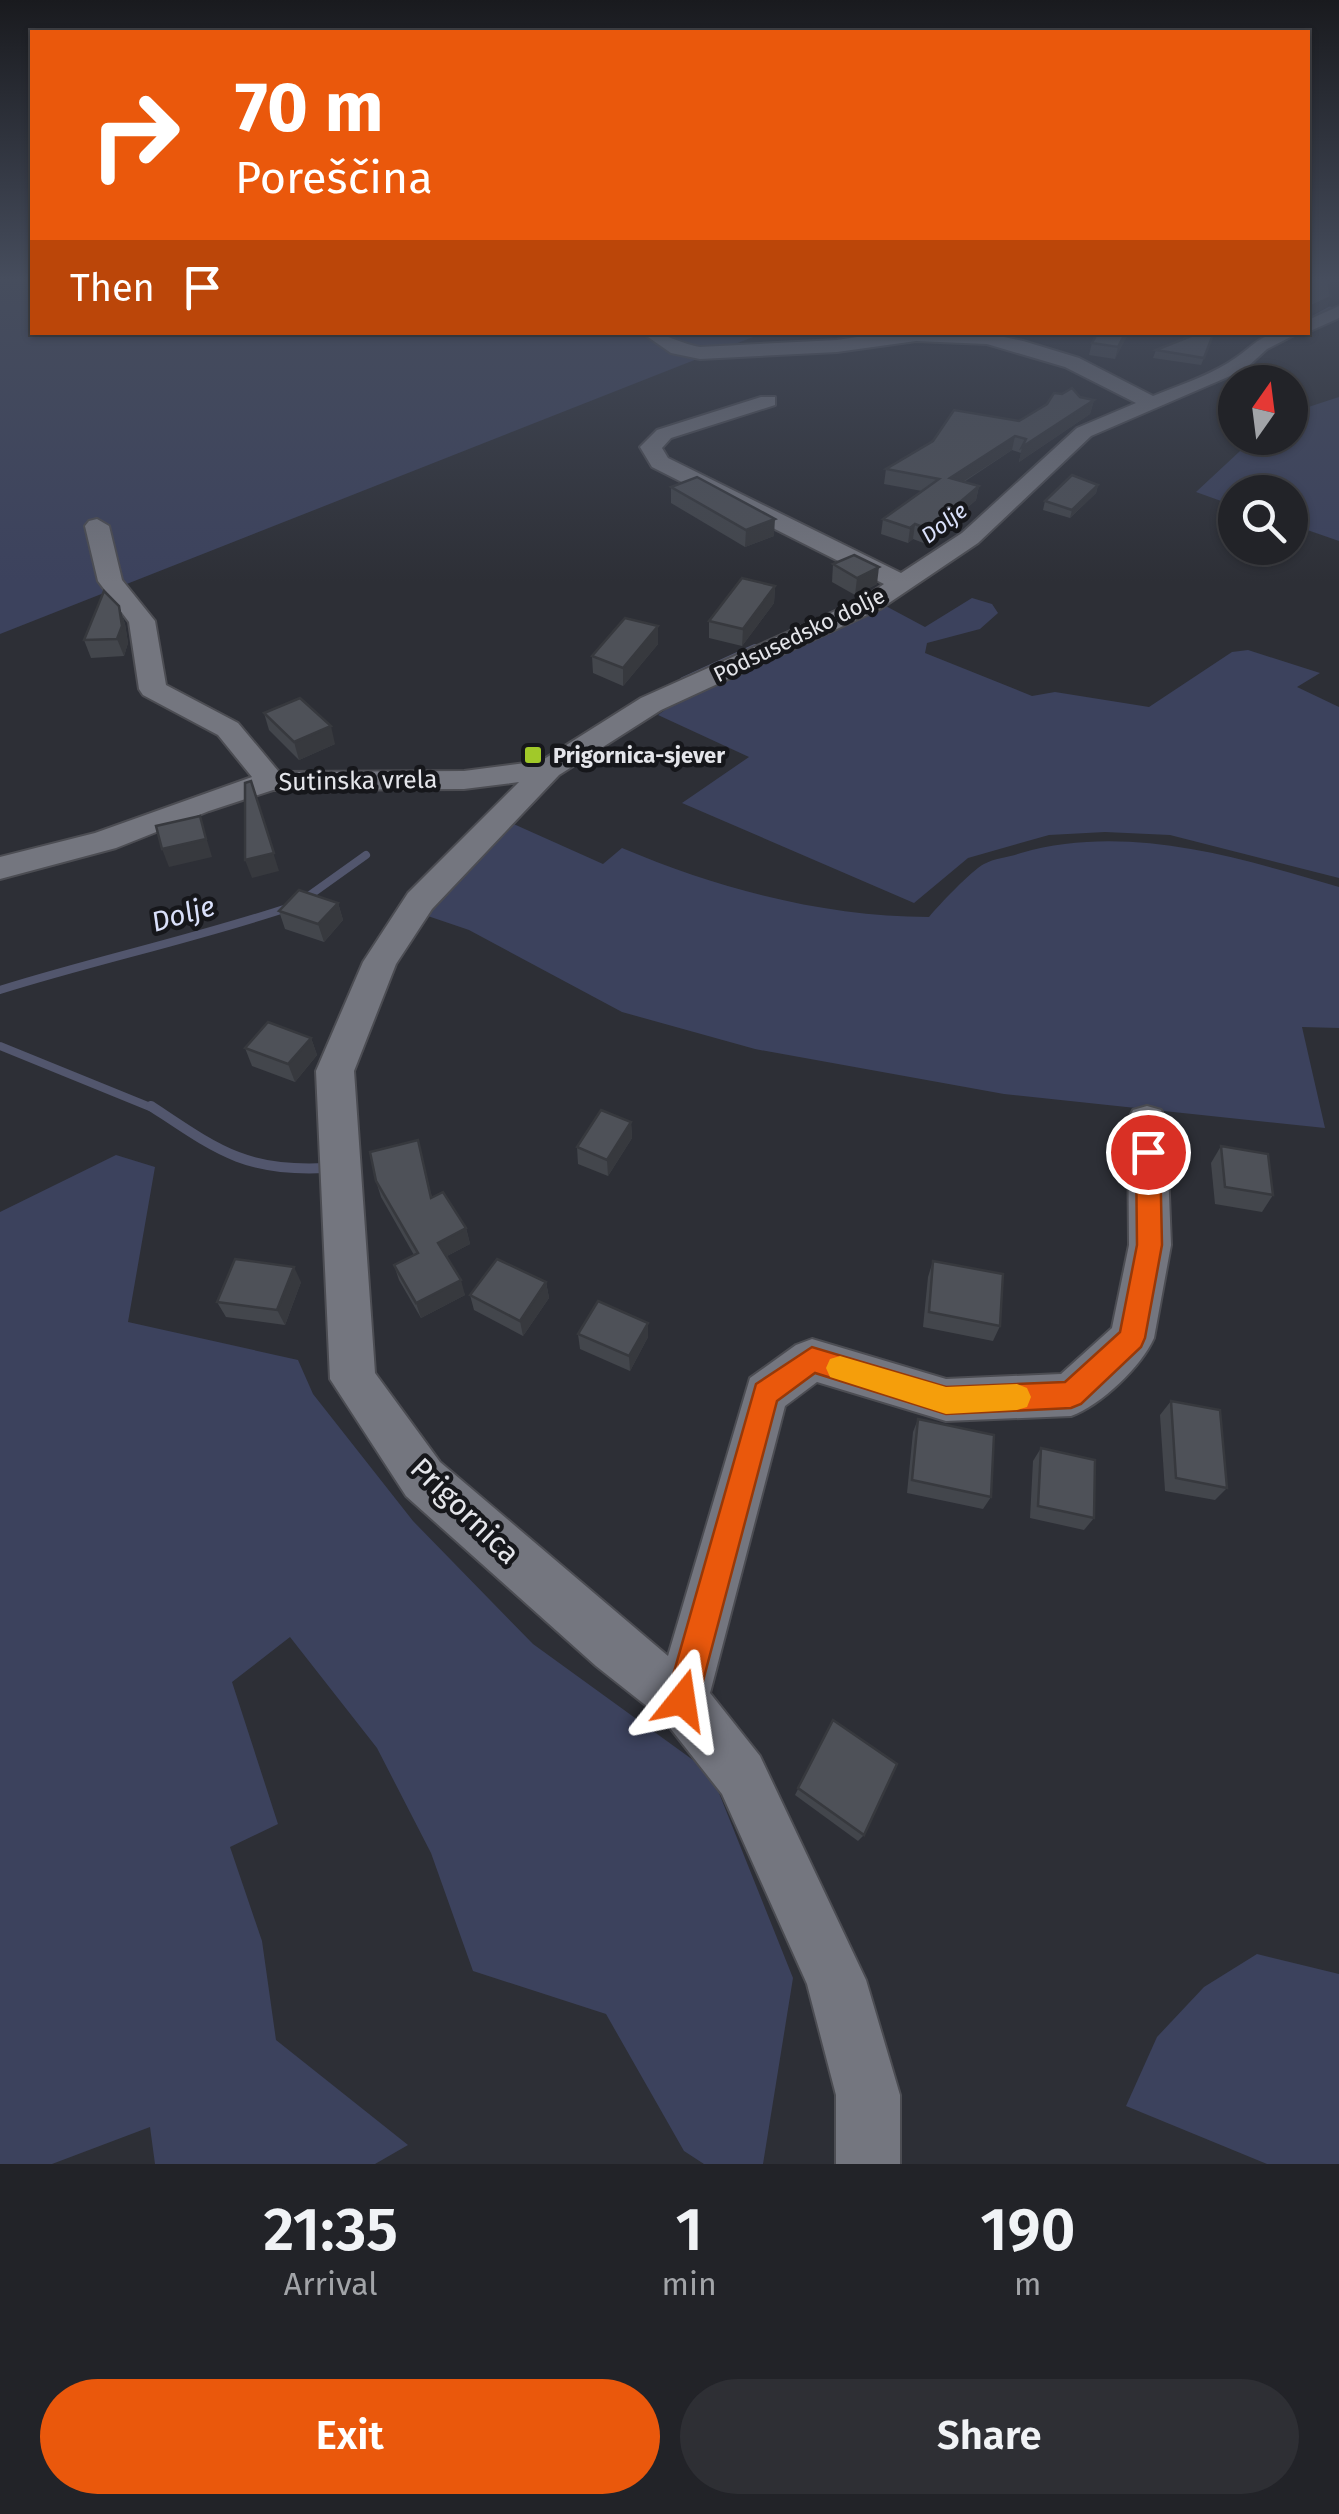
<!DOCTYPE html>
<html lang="en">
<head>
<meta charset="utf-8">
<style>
	body { margin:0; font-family:"Fira Sans",sans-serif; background:#2e2f34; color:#f1f3f6; height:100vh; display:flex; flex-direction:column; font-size:38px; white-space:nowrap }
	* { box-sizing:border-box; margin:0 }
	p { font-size:32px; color:#a2a4a8 }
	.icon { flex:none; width:55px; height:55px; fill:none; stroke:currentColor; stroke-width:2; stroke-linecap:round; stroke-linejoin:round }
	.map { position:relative; height:2164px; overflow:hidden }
	.sheet { display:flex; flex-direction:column; background:#222328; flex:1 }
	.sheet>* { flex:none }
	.hud { position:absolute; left:30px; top:30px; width:1280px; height:305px; border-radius:0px; box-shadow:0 2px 8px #0004,0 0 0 2px #3f4045; background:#ea580c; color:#fff; overflow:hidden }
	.needle { width:65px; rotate:14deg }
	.buttons { position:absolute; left:1218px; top:365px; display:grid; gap:20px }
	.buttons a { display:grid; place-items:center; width:90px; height:90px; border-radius:50%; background:#222328; box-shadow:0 2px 8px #0004,0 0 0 2px #3f4045; font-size:50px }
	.pin { position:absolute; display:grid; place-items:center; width:85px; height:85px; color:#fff; margin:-42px; border:5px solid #fff; border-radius:50%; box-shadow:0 2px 10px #0007 }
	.me { position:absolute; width:110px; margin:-55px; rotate:15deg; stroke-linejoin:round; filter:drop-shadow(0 0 8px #0008) }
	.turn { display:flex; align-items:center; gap:35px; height:210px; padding:0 40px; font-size:45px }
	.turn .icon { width:130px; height:130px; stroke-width:2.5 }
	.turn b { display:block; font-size:70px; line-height:85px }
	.then { display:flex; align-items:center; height:95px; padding:0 40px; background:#0003; gap:20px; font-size:38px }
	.eta { display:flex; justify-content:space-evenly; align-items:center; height:170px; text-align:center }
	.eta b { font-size:60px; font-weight:600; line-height:70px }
	.action { display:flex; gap:20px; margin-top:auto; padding:20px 40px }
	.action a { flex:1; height:115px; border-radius:60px; background:#ea580c; color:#fff; font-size:40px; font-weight:600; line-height:115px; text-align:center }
	.action a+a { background:#2e2f34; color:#f1f3f6 }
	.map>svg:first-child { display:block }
</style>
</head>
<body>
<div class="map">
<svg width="1339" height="2164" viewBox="0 0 1339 2164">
	<rect width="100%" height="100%" fill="#2d2f36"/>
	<!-- green -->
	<g fill="#3c425d">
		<path d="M 0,279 L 32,279 L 32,332 L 763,333 L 0,634 Z"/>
		<path d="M 1339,397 L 1339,541 L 1290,524 L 1290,492 L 1235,492 L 1235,506 L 1196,492 L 1254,438 L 1290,438 L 1290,413 Z"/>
		<path d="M 972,598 L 992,604 L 998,613 L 980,629 L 927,643 L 925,653 L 1032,696 L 1055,692 L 1149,707 L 1232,652 L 1248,650 L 1320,673 L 1297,687 L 1339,707 L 1339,878 L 1170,835 L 1105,832 L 1049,835 L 968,858 L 914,903 L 682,803 L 749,757 L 658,715 L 673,704 L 882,604 L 925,627 Z"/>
		<path d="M 507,821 L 603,864 L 622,848 C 719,889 824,917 929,917 C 939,905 971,871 984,864 C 995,858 1010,857 1021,853 C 1127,823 1237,857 1339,887 L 1339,1028 L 1302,1027 L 1325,1128 L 1004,1094 L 755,1049 L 622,1012 L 469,930 L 419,913 Z"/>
		<path d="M 116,1155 L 155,1167 L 128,1322 L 298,1360 L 313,1394 L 413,1521 L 533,1644 L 711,1773 L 793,1978 L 763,2164 L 704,2164 L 684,2151 L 606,2014 L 473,1971 L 431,1853 L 377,1748 L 290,1637 L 232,1682 L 278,1824 L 230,1847 L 262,1941 L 276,2040 L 408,2145 L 375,2164 L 155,2164 L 150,2127 L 52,2164 L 0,2164 L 0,1212 Z"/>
		<path d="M 1257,1954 L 1339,1974 L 1339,2164 L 1267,2164 L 1126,2106 L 1157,2037 L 1204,1987 Z"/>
	</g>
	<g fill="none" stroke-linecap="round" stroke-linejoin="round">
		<!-- stream-far3 -->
		<path stroke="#52566d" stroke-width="5" d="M 1308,321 L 1330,309"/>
		<!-- stream-far2 -->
		<path stroke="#52566d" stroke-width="6" d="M 683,680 L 755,647"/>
		<!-- stream-far1 -->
		<g stroke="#52566d" stroke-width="8">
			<path d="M 303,900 L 366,855"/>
			<path d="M 0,990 C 96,960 194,939 290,907"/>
			<path d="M 0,1046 L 155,1109"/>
		</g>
		<!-- stream -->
		<path stroke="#52566d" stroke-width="10" d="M 151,1106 C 216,1149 244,1172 325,1168"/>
		<defs>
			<g id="minor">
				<path d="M 1339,306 L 1339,318 L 1308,332 L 1308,320 Z"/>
				<path d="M 641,332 C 664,332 678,343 700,347 L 837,340 L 891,332 L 981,332 L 1023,341 L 1079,358 L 1153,396 C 1178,386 1205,377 1228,363 C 1261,343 1255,332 1300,332 L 1267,349 L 1244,370 L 1091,436 L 978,543 L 880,609 L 661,710 L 559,775 L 432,909 L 396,964 L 354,1071 L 375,1373 L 440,1462 L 668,1656 L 750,1378 L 796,1345 L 812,1339 L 946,1379 L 1061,1374 L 1112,1328 L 1129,1245 L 1128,1121 L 1133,1110 L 1147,1106 L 1161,1110 L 1166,1121 L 1171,1245 L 1154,1338 C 1141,1367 1101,1405 1071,1416 L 946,1421 L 817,1382 L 785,1406 L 710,1693 L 760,1756 L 866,1980 L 900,2095 L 900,2164 L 836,2164 L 836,2095 L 807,1984 L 722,1794 L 663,1719 L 596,1666 L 406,1496 L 330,1379 L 316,1071 L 363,962 L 408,893 L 519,782 L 464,789 L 273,790 L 209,811 L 116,848 L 0,879 L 0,857 L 95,833 L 252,777 L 218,735 L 143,695 L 139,689 L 129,622 L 98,581 L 85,526 L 89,521 L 97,519 L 109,526 L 122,580 L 155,621 L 166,685 L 238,723 L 279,772 L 464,771 L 541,761 L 641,698 L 862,599 L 884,584 L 652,467 L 640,447 L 657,430 L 761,397 L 775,397 L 775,405 L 671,438 L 662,448 L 668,458 L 901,573 L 962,533 L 1077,428 L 1136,403 L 1065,367 L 987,344 L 916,341 L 837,352 L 700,359 L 671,353 Z"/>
			</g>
		</defs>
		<!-- minor casing -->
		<use href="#minor" stroke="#4c4d53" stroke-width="4"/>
		<!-- minor -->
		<use href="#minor" fill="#74767f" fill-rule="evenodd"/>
	</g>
	<!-- wall -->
	<g fill="#43464c">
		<path d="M 1098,332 L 1128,332 L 1115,359 L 1089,355 L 1092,343 Z"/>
		<path d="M 1215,332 L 1201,365 L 1153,358 L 1156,350 Z"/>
		<path d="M 1080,397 L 1094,400 L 1090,414 L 1019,462 L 1021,453 L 1012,450 L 964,482 L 979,486 L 976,500 L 926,544 L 913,539 L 908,543 L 881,534 L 883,519 L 922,491 L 884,484 L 886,469 L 1019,421 Z"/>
		<path d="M 1098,485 L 1096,493 L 1070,518 L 1043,510 L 1045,501 Z"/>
		<path d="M 671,487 L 774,536 L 745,547 L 671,503 Z"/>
		<path d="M 833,564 L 877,584 L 855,595 L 832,582 Z"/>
		<path d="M 775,586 L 774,603 L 742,646 L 709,638 L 709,621 Z"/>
		<path d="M 119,606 L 125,624 L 128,643 L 124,656 L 91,658 L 84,640 Z"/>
		<path d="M 658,626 L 658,644 L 623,686 L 593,673 L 592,656 Z"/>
		<path d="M 264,713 L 335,744 L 299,760 L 269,730 Z"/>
		<path d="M 338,903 L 343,920 L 324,942 L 285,929 L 279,911 Z"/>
		<path d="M 311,1038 L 317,1055 L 295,1082 L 252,1066 L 245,1048 Z"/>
		<path d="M 631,1122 L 632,1138 L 608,1176 L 578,1164 L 577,1147 Z"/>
		<path d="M 418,1140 L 432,1198 L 466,1228 L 470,1244 L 447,1256 L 465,1295 L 421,1318 L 399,1280 L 394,1265 L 414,1255 L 381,1197 L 376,1181 Z"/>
		<path d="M 1221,1146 L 1273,1195 L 1262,1212 L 1215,1204 L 1211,1163 Z"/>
		<path d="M 933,1261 L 1000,1326 L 993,1341 L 923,1327 L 928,1277 Z"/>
		<path d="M 301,1282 L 285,1325 L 226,1317 L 217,1302 Z"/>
		<path d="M 546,1282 L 549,1298 L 523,1336 L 474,1310 L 470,1295 Z"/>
		<path d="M 648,1323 L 648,1337 L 630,1371 L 580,1349 L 578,1334 Z"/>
		<path d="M 1171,1401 L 1227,1488 L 1215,1500 L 1165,1491 L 1160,1415 Z"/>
		<path d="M 918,1419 L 991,1497 L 983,1509 L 907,1493 L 913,1432 Z"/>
		<path d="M 1041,1448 L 1094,1518 L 1084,1530 L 1030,1518 L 1033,1461 Z"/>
		<path d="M 833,1720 L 864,1835 L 858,1841 L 795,1795 Z"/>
	</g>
	<!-- shaded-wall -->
	<g fill="#37393e">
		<path d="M 1331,297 L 1327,307 L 1308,317 L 1308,308 Z"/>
		<path d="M 1126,332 L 1128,332 L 1128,335 L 1115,359 L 1118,347 Z"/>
		<path d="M 1094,400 L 1090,414 L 1019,462 L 1022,447 Z"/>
		<path d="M 1015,436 L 1012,450 L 947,492 L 950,478 Z"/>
		<path d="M 1098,485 L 1096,493 L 1070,518 L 1072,510 Z"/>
		<path d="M 979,486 L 976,500 L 926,544 L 928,529 Z"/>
		<path d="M 775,519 L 774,536 L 745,547 L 746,530 Z"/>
		<path d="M 915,524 L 913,539 L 908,543 L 910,528 Z"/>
		<path d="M 879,567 L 877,584 L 855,595 L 857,578 Z"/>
		<path d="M 775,586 L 774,603 L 742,646 L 743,629 Z"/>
		<path d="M 119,606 L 125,624 L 128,643 L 124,656 L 117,639 Z"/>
		<path d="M 658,626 L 658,644 L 623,686 L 623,668 Z"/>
		<path d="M 331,726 L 335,744 L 299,760 L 294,742 Z"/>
		<path d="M 251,781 L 279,871 L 252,878 L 245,860 Z"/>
		<path d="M 200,816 L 212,857 L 169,867 L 162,849 Z"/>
		<path d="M 338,903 L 343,920 L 324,942 L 318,924 Z"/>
		<path d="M 311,1038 L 317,1055 L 295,1082 L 288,1064 Z"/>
		<path d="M 631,1122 L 632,1138 L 608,1176 L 607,1160 Z"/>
		<path d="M 466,1228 L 470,1244 L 443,1258 L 438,1243 Z"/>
		<path d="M 294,1267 L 301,1282 L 285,1325 L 277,1310 Z"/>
		<path d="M 461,1280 L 465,1295 L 421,1318 L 416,1303 Z"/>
		<path d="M 546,1282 L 549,1298 L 523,1336 L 520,1321 Z"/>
		<path d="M 648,1323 L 648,1337 L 630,1371 L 629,1356 Z"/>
	</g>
	<!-- building -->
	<g fill="#4e5158" stroke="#37393e" stroke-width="2.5">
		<path d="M 1308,279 L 1328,279 L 1331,297 L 1308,308 Z"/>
		<path d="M 1098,332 L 1126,332 L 1118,347 L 1092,343 Z"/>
		<path d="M 1201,332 L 1214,332 L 1204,358 L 1156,350 Z"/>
		<path d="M 1072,388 L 1080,397 L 1094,400 L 1022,447 L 1026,439 L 1015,436 L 950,478 L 979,486 L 928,529 L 915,524 L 910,528 L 883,519 L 939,479 L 886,469 L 933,441 L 954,410 L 1019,421 L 1047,404 L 1054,393 L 1062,394 Z"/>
		<path d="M 1072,475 L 1098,485 L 1072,510 L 1045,501 Z"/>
		<path d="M 697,477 L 775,519 L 746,530 L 671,487 Z"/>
		<path d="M 854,555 L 879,567 L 857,578 L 833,564 Z"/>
		<path d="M 742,578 L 775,586 L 743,629 L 709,621 Z"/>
		<path d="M 104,591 L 119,606 L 122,626 L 117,639 L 84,640 Z"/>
		<path d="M 625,618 L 658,626 L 623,668 L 592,656 Z"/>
		<path d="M 300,698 L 331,726 L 294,742 L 264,713 Z"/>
		<path d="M 251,781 L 274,853 L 245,860 L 245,783 Z"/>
		<path d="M 200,816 L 206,839 L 162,849 L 156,826 Z"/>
		<path d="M 299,890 L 338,903 L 318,924 L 279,911 Z"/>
		<path d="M 268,1022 L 311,1038 L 288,1064 L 245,1048 Z"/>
		<path d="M 601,1110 L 631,1122 L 607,1160 L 577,1147 Z"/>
		<path d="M 418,1140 L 431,1198 L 443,1192 L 466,1228 L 438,1243 L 461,1280 L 416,1303 L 394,1265 L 418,1253 L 376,1181 L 370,1152 Z"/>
		<path d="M 1221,1146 L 1268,1154 L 1273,1195 L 1225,1187 Z"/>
		<path d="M 235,1259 L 294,1267 L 277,1310 L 217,1302 Z"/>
		<path d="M 497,1259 L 546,1282 L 520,1321 L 470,1295 Z"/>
		<path d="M 933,1261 L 1003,1274 L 1000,1326 L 929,1312 Z"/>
		<path d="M 598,1301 L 648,1323 L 629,1356 L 578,1334 Z"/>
		<path d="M 1171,1401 L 1220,1410 L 1227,1488 L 1176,1478 Z"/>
		<path d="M 918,1419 L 994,1435 L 991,1497 L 912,1480 Z"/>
		<path d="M 1041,1448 L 1095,1460 L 1094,1518 L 1038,1506 Z"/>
		<path d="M 833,1720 L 897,1764 L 864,1835 L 798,1788 Z"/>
	</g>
	<!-- sky -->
	<linearGradient id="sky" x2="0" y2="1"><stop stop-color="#191a1e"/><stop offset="0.48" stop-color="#464d5d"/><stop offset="1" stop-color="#464d5d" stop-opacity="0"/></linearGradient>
	<rect width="1339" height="582" fill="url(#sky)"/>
	<!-- route -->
	<path fill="#ea580c" stroke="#983908" stroke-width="2.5" d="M 1148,1143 L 1156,1145 L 1160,1152 L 1162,1245 L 1145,1338 L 1141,1347 L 1081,1404 L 1071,1408 L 946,1414 L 815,1373 L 777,1401 L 698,1700 L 694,1711 L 682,1716 L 671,1711 L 666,1700 L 756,1384 L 812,1347 L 946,1387 L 1065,1382 L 1120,1332 L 1137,1245 L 1136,1152 L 1139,1145 Z"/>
	<!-- slow -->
	<path fill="#f59e0b" d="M 840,1356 L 946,1387 L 1017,1384 L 1027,1388 L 1031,1397 L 1027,1407 L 1017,1410 L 946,1414 L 830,1377 L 826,1368 L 830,1359 Z"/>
	<!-- markers -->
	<rect fill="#a1c929" stroke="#16171b" stroke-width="4" x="523" y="745" width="20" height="20" rx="5"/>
	<g text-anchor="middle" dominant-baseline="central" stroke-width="9" stroke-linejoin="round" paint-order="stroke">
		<!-- far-water labels -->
		<g font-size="22" font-style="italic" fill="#dae1fb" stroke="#16171b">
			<text transform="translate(944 523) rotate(-37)">Dolje</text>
		</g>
		<!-- far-street labels -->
		<g font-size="22" fill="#e4e5ea" stroke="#16171b">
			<text transform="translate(799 635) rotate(-26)">Podsusedsko dolje</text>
		</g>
		<!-- far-poi labels -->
		<g font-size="22" font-weight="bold" fill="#e4e5ea" stroke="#16171b" text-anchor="start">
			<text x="553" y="755">Prigornica-sjever</text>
		</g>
		<!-- street labels -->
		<g font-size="25" fill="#e4e5ea" stroke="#16171b">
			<text transform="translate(358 781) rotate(-1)">Sutinska vrela</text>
		</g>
		<!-- water labels -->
		<g font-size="28" font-style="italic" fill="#dae1fb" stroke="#16171b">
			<text transform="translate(183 914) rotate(-16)">Dolje</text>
		</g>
		<!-- near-street labels -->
		<g font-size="30" fill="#e4e5ea" stroke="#16171b">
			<text transform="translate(465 1511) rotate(44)">Prigornica</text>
		</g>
	</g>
</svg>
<div class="buttons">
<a><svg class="needle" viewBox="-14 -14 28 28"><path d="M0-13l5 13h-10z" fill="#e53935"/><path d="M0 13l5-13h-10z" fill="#a2a4a8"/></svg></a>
<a><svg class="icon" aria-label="search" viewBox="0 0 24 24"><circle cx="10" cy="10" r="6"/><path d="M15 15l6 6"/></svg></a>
</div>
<div class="pin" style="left:1148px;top:1152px;background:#d93025"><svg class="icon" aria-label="arrive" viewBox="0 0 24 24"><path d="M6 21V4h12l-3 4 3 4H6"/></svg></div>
<svg class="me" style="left:682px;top:1700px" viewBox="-20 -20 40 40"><path d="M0-17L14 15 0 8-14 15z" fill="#ea580c" stroke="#fff" stroke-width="4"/></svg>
<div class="hud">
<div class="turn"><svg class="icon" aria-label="right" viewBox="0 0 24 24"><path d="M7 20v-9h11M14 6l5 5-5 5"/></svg><div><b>70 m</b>Poreščina</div></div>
<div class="then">Then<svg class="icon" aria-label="arrive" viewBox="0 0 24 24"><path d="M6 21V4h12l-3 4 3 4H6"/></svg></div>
</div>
</div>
<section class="sheet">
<div class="eta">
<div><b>21:35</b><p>Arrival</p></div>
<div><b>1</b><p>min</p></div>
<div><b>190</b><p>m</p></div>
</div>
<div class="action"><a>Exit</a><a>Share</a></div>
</section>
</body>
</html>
